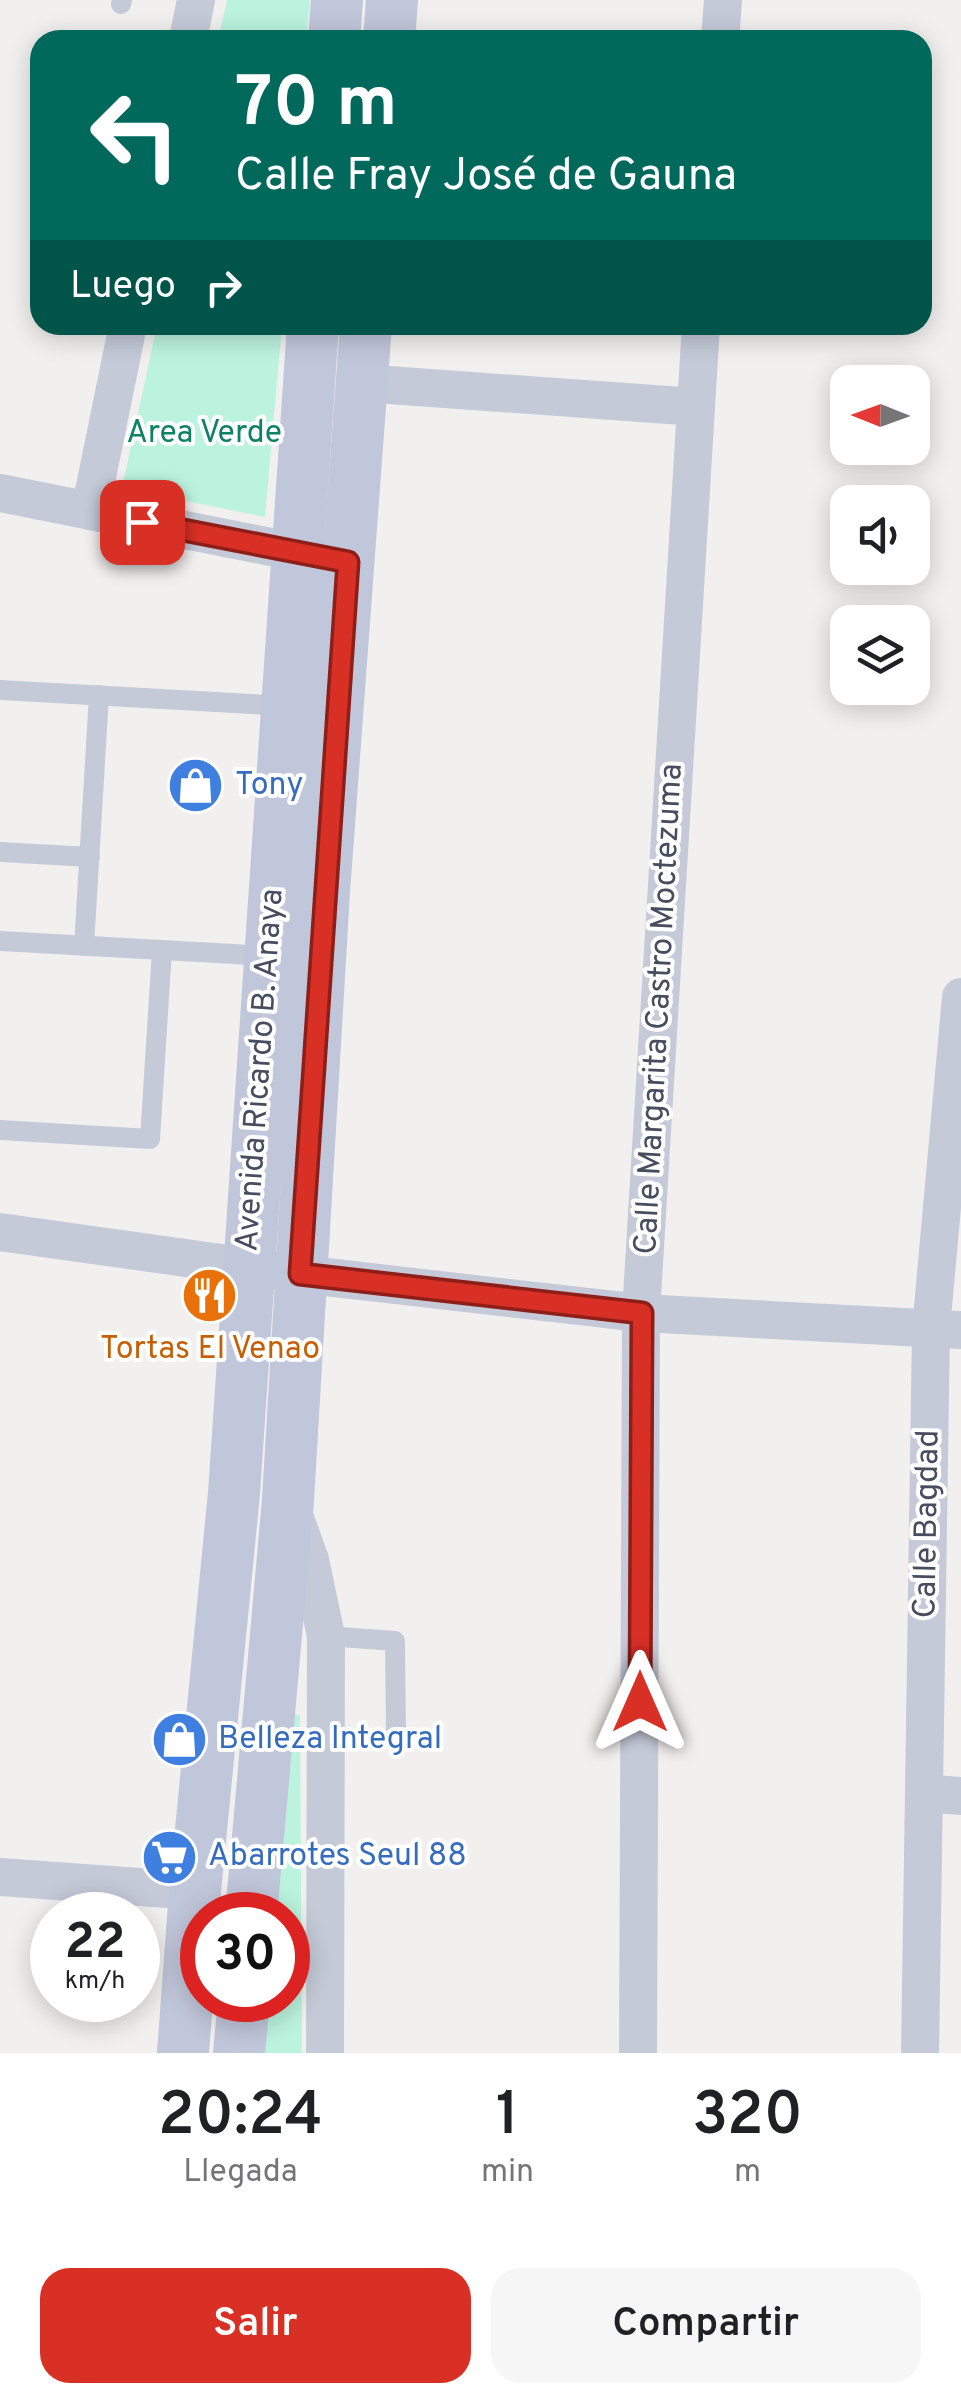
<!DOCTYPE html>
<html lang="es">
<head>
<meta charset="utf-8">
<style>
	body { margin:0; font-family:Overpass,sans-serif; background:#f6f6f6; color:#202124; height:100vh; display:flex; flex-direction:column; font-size:38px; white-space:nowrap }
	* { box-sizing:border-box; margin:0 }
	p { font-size:32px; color:#757577 }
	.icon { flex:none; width:55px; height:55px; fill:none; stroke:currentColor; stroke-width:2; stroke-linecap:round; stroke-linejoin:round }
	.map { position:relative; height:2053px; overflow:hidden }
	.sheet { display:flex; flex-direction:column; background:#fff; flex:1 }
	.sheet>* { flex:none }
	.guide { position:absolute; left:30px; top:30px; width:902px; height:305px; border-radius:30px; box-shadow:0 5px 25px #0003; background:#00695c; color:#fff; overflow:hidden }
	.needle { width:65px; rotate:271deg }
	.tools { position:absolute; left:830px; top:365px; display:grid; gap:20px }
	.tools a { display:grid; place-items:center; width:100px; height:100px; border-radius:20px; background:#fff; box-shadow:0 5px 25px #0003; font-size:50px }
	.speed { position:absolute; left:30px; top:1892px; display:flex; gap:20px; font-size:50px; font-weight:700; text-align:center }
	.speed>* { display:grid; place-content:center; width:130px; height:130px; border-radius:50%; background:#fff; box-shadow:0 5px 25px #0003; line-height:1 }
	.speed small { font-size:25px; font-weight:400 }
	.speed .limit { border:15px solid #d22; background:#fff; color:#111 }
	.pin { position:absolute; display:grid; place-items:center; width:85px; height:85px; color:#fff; margin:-42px; border-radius:20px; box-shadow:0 5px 15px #0006 }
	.me { position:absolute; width:110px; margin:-55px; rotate:0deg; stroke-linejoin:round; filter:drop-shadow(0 0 8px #0008) }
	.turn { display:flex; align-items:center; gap:35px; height:210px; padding:0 40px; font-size:45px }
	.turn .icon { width:130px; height:130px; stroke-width:2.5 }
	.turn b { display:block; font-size:70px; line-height:85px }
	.then { display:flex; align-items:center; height:95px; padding:0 40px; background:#0003; gap:20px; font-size:38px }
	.eta { display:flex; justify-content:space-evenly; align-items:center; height:170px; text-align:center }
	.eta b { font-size:60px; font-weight:600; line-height:70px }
	.action { display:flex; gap:20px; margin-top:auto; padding:20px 40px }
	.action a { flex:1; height:115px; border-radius:30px; background:#d93025; color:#fff; font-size:40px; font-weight:600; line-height:115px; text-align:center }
	.action a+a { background:#f6f6f6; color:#202124 }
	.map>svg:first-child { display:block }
</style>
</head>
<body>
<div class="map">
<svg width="961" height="2053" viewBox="0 0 961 2053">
	<rect width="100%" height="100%" fill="#f2f0ef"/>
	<!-- green -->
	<g fill="#bbf3de">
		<path d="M 227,0 L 310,0 L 306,40 L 218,40 Z"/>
		<path d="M 157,325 L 282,325 L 265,517 L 122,488 Z"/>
		<path d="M 279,1713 L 300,1715 L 302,2053 L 255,2053 L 259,2000 L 288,2000 L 288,1915 L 265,1915 Z"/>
	</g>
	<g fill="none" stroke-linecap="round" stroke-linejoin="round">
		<!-- lane -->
		<g stroke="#c5cad8" stroke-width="20">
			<path d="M 121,4 L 122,0"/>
			<path d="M 0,690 L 286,706"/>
			<path d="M 0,852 L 90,857"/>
			<path d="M 0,941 L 268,956"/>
			<path d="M 84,946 L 99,695"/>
			<path d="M 0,1130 L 150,1139 L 162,950"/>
			<path d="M 326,1636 L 395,1641 L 396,1736"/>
		</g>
		<!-- street -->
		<g stroke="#c5cad8" stroke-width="38">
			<path d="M 188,40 L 196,0"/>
			<path d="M 720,40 L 723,0"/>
			<path d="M 361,383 L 696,407"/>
			<path d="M 0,493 L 321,557"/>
			<path d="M 90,511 L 128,325"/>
			<path d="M 0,1232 L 300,1274 L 641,1313 L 961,1330"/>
			<path d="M 292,1510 L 310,1560 L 326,1636 L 325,2053"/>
			<path d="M 924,1793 L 961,1796"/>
			<path d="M 0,1877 L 195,1891"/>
			<path d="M 638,2053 L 641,1313 L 701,325"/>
			<path d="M 920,2053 L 931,1329 L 961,997"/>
		</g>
		<!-- secondary -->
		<g stroke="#c1c7da" stroke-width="52">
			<path d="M 334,40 L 337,0"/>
			<path d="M 389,40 L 392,0"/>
			<path d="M 251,1915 L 288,1500 L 324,892 L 366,325"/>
			<path d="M 183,2053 L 195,1891 L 234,1493 L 313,325"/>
			<path d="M 239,2053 L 244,2000"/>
		</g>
	</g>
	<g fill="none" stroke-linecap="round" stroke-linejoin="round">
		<defs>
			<path id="route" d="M 142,522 L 348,562 L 300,1274 L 642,1313 L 640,1702"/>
		</defs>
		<!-- route casing -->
		<use href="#route" stroke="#8d1f18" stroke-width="25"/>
		<!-- route -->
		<use href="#route" stroke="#d93025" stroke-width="18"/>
	</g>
	<!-- icons -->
	<defs>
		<symbol id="shop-disc" viewBox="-11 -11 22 22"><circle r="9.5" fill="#3f7fe0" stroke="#fff"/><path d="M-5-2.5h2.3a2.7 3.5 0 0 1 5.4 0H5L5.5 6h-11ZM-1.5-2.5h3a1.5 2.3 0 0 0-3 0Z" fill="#fff"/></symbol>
		<symbol id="restaurant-disc" viewBox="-11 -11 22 22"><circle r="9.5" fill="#e8710a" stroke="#fff"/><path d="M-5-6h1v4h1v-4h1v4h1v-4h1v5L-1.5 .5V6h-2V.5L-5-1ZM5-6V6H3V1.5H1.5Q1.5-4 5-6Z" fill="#fff"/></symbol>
		<symbol id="supermarket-disc" viewBox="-11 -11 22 22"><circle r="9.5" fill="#3f7fe0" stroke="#fff"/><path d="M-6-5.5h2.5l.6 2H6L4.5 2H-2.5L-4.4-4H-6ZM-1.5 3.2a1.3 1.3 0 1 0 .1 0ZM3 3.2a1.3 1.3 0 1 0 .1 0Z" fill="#fff"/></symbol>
	</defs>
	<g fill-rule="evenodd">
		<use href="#shop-disc" x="164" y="754" width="63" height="63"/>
		<use href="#restaurant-disc" x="178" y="1264" width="63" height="63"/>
		<use href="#shop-disc" x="148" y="1708" width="63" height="63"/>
		<use href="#supermarket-disc" x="138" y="1826" width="63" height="63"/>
	</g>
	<g text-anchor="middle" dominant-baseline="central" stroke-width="8" stroke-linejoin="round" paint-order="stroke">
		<!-- park labels -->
		<g font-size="32" fill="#0f8165" stroke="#fff">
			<text x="204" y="434">Area Verde</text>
		</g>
		<!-- shop labels -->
		<g font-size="32" fill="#366cbe" stroke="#fff" text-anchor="start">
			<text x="235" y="786">Tony</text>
			<text x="218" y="1740">Belleza Integral</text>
			<text x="208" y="1857">Abarrotes Seul 88</text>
		</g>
		<!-- street labels -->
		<g font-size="32" fill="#464d5f" stroke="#fff">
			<text transform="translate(660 1009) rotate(-87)">Calle Margarita Castro Moctezuma</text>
			<text transform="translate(261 1070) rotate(-86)">Avenida Ricardo B. Anaya</text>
			<text transform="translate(928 1524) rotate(-89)">Calle Bagdad</text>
		</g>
		<!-- food labels -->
		<g font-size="32" fill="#c56008" stroke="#fff">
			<text x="210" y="1350">Tortas El Venao</text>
		</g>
	</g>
</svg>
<div class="tools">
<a><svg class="needle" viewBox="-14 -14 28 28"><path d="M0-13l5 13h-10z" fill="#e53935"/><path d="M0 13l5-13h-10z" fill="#757577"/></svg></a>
<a><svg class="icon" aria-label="sound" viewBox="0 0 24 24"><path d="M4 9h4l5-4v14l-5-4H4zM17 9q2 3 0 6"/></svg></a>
<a><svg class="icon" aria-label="layers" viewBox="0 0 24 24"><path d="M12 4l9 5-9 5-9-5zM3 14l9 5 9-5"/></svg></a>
</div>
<div class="speed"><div>22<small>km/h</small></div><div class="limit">30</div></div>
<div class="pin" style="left:142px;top:522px;background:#d93025"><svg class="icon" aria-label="arrive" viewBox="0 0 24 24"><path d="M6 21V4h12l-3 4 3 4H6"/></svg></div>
<svg class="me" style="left:640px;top:1702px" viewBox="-20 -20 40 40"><path d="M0-17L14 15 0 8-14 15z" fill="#d93025" stroke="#fff" stroke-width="4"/></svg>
<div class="guide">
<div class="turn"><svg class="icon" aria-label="left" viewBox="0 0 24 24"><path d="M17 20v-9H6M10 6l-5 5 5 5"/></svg><div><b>70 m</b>Calle Fray José de Gauna</div></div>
<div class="then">Luego<svg class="icon" aria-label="right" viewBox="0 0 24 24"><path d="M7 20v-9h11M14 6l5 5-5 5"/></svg></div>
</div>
</div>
<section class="sheet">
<div class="eta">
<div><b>20:24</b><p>Llegada</p></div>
<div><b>1</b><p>min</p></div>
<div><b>320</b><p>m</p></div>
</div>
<div class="action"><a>Salir</a><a>Compartir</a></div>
</section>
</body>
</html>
